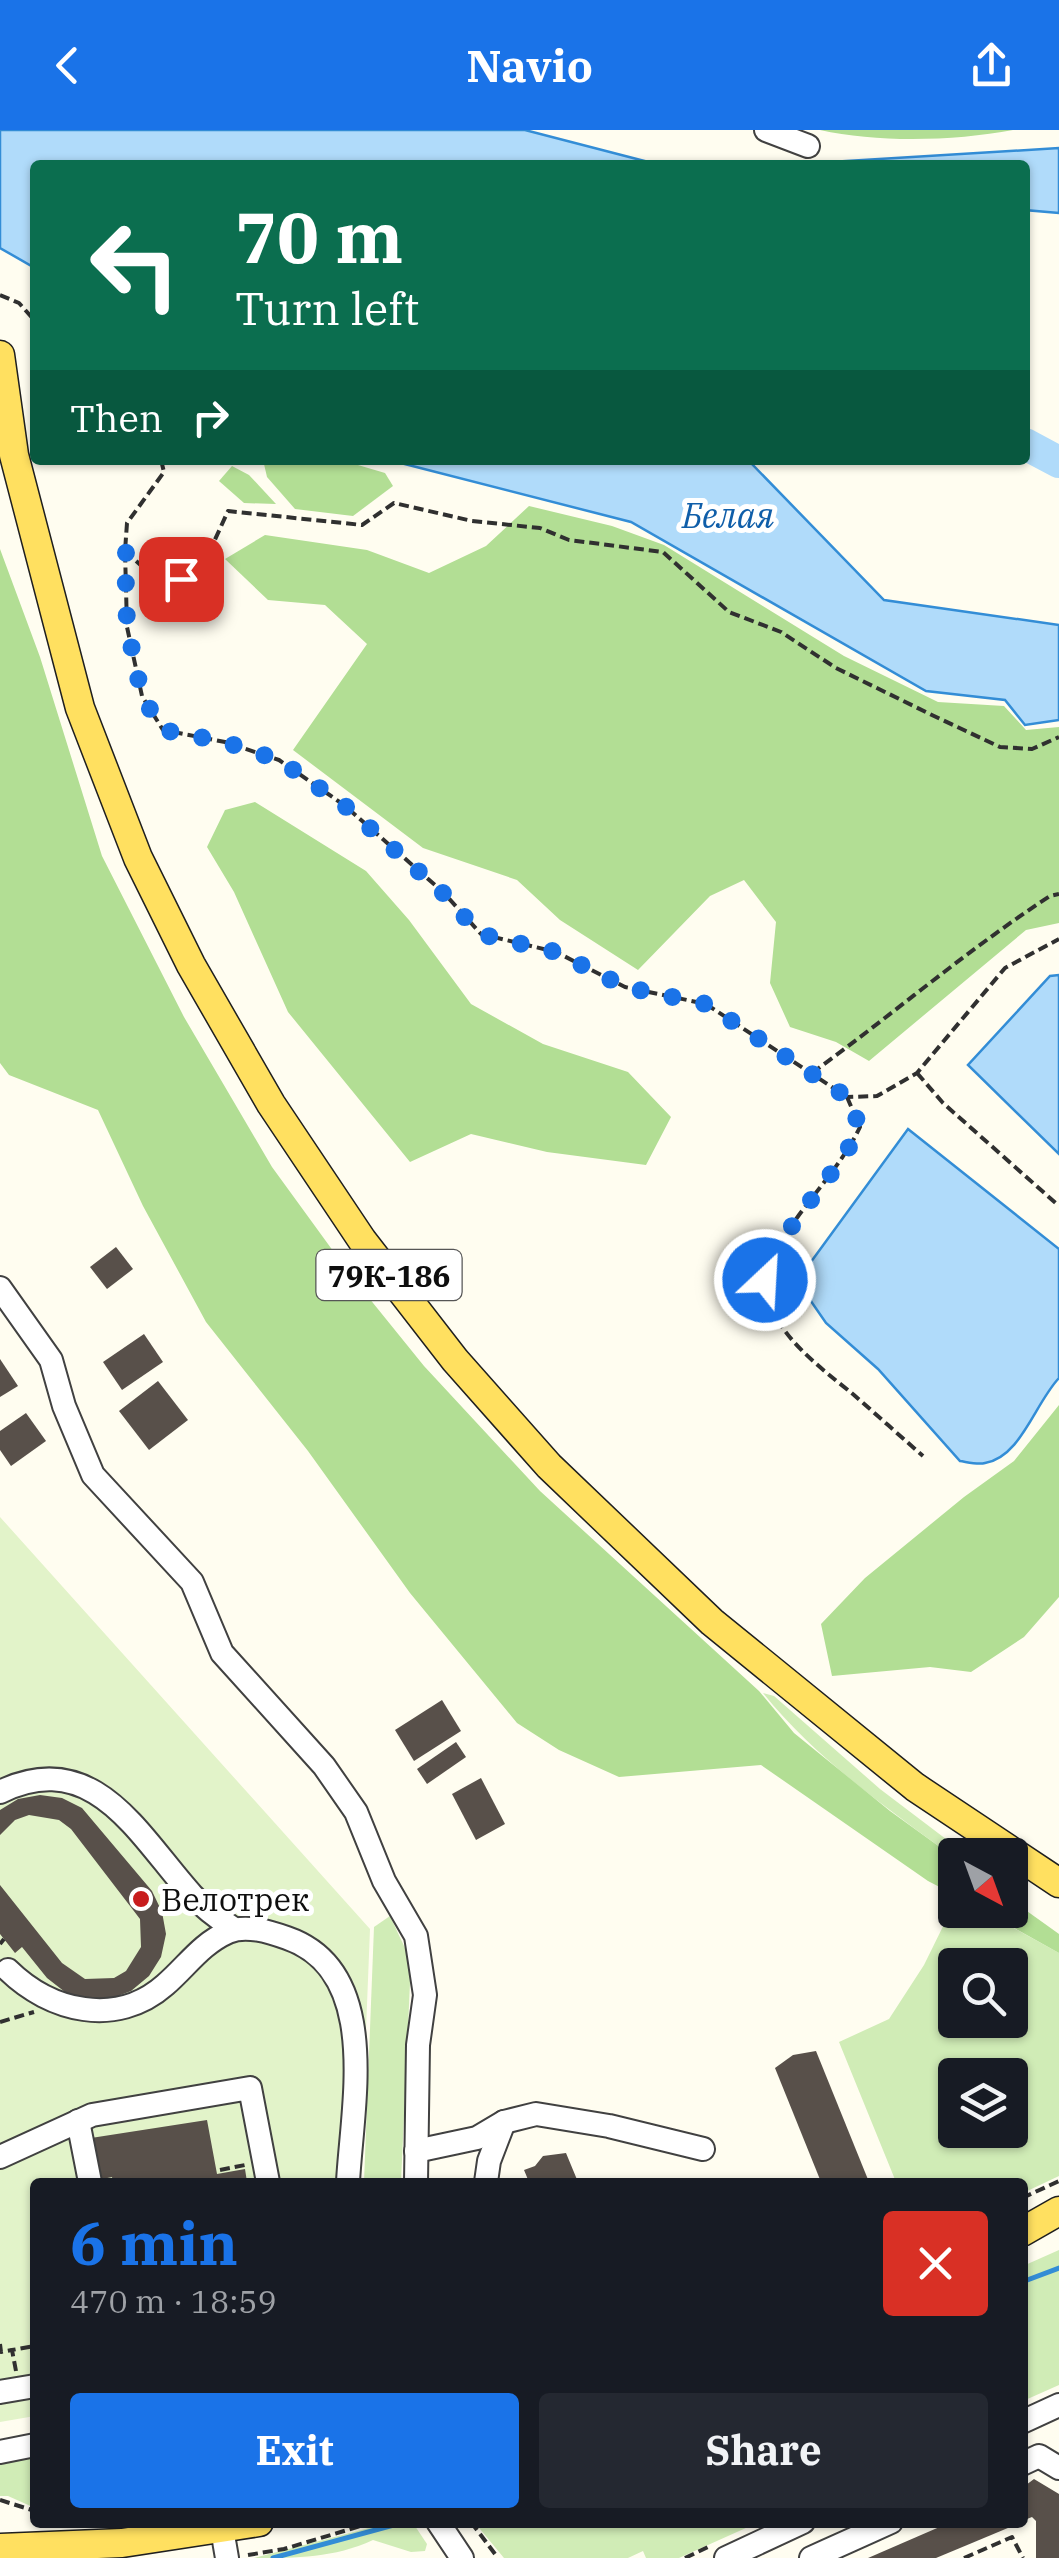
<!DOCTYPE html>
<html lang="en">
<head>
<meta charset="utf-8">
<style>
	body { margin:0; font-family:"IBM Plex Serif",serif; background:#242831; color:#f1f3f6; height:100vh; display:flex; flex-direction:column; font-size:38px; white-space:nowrap }
	* { box-sizing:border-box; margin:0 }
	p { font-size:32px; color:#9ea1a6 }
	.icon { flex:none; width:55px; height:55px; fill:none; stroke:currentColor; stroke-width:2; stroke-linecap:round; stroke-linejoin:round }
	.map { position:relative; flex:1; overflow:hidden }
	.side { position:absolute; left:30px; top:2048px; width:998px; height:350px; display:flex; flex-direction:column; background:#171b24; border-radius:10px; box-shadow:0 2px 8px #0004 }
	.side>* { flex:none }
	.banner { position:absolute; left:30px; top:30px; width:1000px; height:305px; border-radius:10px; box-shadow:0 2px 8px #0004; background:#0b6e4f; color:#fff; overflow:hidden }
	.needle { width:65px; rotate:139deg }
	.buttons { position:absolute; left:938px; top:1708px; display:grid; gap:20px }
	.buttons a { display:grid; place-items:center; width:90px; height:90px; border-radius:10px; background:#171b24; box-shadow:0 2px 8px #0004; font-size:50px }
	.pin { position:absolute; display:grid; place-items:center; width:85px; height:85px; color:#fff; margin:-42px; border-radius:20px; box-shadow:0 5px 15px #0006 }
	.me { position:absolute; width:110px; margin:-55px; rotate:25deg; stroke-linejoin:round; filter:drop-shadow(0 0 8px #0008) }
	.turn { display:flex; align-items:center; gap:35px; height:210px; padding:0 40px; font-size:45px }
	.turn .icon { width:130px; height:130px; stroke-width:2.5 }
	.turn b { display:block; font-size:70px; line-height:85px }
	.then { display:flex; align-items:center; height:95px; padding:0 40px; background:#0003; gap:20px; font-size:38px }
	.round { display:grid; place-items:center; flex:none; width:105px; height:105px; border-radius:10px; background:#242831 }
	.headline { display:flex; align-items:center; justify-content:space-between; height:170px; padding:0 40px }
	h1 { font-size:60px; font-weight:800; line-height:75px; color:#1a73e8 }
	.primary-button { display:flex; gap:20px; margin-top:auto; padding:20px 40px }
	.primary-button a { flex:1; height:115px; border-radius:10px; background:#1a73e8; color:#fff; font-size:40px; font-weight:800; line-height:115px; text-align:center }
	.primary-button a+a { background:#242831; color:#f1f3f6 }
	header { display:flex; justify-content:space-between; align-items:center; height:130px; padding:0 40px; background:#1a73e8; color:#fff; font-size:45px; font-weight:800 }
	.map>svg:first-child { display:block }
</style>
</head>
<body>
<header><svg class="icon" aria-label="back" viewBox="0 0 24 24"><path d="M15 5l-7 7 7 7"/></svg>Navio<svg class="icon" aria-label="share" viewBox="0 0 24 24"><path d="M12 15V3M7 8l5-5 5 5M5 13v7h14v-7"/></svg></header>
<div class="map">
<svg width="1059" height="2428" viewBox="0 0 1059 2428">
	<rect width="100%" height="100%" fill="#fffdf0"/>
	<!-- green -->
	<g fill="#d0ecb6" fill-rule="evenodd">
		<path d="M 763,1563 L 774,1566 L 880,1659 L 967,1725 L 955,1728 C 887,1678 816,1629 763,1563 Z"/>
		<path d="M 955,1772 L 955,1780 L 981,1780 L 1059,1823 L 1059,2046 L 1023,2063 L 1022,2052 L 896,2052 L 839,1912 L 889,1889 L 924,1835 ZM 955,1835 L 1010,1835 L 1010,1890 L 955,1890 ZM 955,1945 L 1010,1945 L 1010,2000 L 955,2000 Z"/>
		<path d="M 390,1786 L 411,1831 L 401,2052 L 364,2052 L 374,1797 Z"/>
		<path d="M 1059,2120 L 1059,2255 L 1023,2271 L 1023,2136 Z"/>
		<path d="M 35,2325 L 35,2378 L 8,2366 L 0,2366 L 0,2331 Z"/>
		<path d="M 392,2392 L 413,2393 L 427,2414 L 425,2421 L 411,2422 L 373,2410 C 334,2428 297,2428 254,2428 Z"/>
		<path d="M 475,2393 L 757,2393 L 679,2428 L 646,2428 L 643,2421 L 628,2428 L 504,2428 Z"/>
	</g>
	<!-- forest -->
	<g fill="#b2de94">
		<path d="M 820,0 L 1013,0 C 955,11 878,13 820,0 Z"/>
		<path d="M 268,330 L 341,330 L 385,343 L 393,356 L 353,386 L 295,379 L 267,347 L 264,334 Z"/>
		<path d="M 232,336 L 249,345 L 276,374 L 244,373 L 219,351 Z"/>
		<path d="M 529,376 L 612,396 L 664,415 L 844,526 L 938,572 L 1004,576 L 1026,600 L 1059,597 L 1059,793 L 1026,800 L 869,931 L 836,912 L 790,897 L 770,853 L 776,792 L 744,750 L 710,766 L 638,840 L 560,790 L 517,750 L 423,718 L 293,620 L 367,514 L 325,475 L 268,470 L 225,429 L 265,405 L 367,420 L 429,443 L 486,416 Z"/>
		<path d="M 0,419 L 40,527 L 102,726 L 184,887 L 272,1037 L 352,1147 L 424,1236 L 540,1361 L 759,1561 L 794,1603 L 890,1681 L 955,1728 L 955,1765 L 928,1751 L 761,1635 L 619,1647 L 559,1620 L 517,1593 L 410,1463 L 308,1321 L 206,1192 L 143,1076 L 98,980 L 9,945 L 0,933 Z"/>
		<path d="M 255,672 L 366,741 L 409,790 L 471,874 L 543,914 L 628,942 L 671,987 L 646,1035 L 547,1022 L 471,1004 L 410,1032 L 288,882 L 234,762 L 207,717 L 225,680 Z"/>
		<path d="M 1059,1275 L 1059,1467 L 1024,1507 L 971,1542 L 930,1537 L 832,1546 L 821,1494 L 865,1448 L 964,1367 L 1014,1331 Z"/>
		<path d="M 1010,1769 L 1059,1804 L 1059,1823 L 982,1780 L 1010,1780 Z"/>
	</g>
	<!-- pitch -->
	<path fill="#e2f3c9" d="M 0,1387 L 370,1799 L 360,2052 L 35,2052 L 35,2286 L 0,2292 Z"/>
	<!-- water -->
	<g fill="#b0dbfa" stroke="#338dd6" stroke-width="2.5">
		<path d="M 0,0 L 525,0 L 660,35 L 35,35 L 35,138 L 0,118 Z"/>
		<path d="M 1059,18 L 1059,83 L 1025,80 L 1025,35 L 781,35 Z"/>
		<path d="M 389,330 L 748,330 L 884,470 L 1059,495 L 1059,590 L 1025,595 L 1005,570 L 926,561 L 631,392 Z"/>
		<path d="M 1059,845 L 1059,1024 L 968,935 L 1050,846 Z"/>
		<path d="M 908,999 L 1059,1119 L 1059,1248 C 1035,1273 1021,1327 985,1333 C 978,1335 967,1332 960,1331 L 878,1239 L 826,1193 L 797,1151 Z"/>
	</g>
	<g fill="none" stroke-linecap="round" stroke-linejoin="round">
		<!-- stream -->
		<g stroke="#338dd6" stroke-width="5">
			<path d="M 1022,2152 L 1059,2138"/>
			<path d="M 273,2428 L 401,2393"/>
		</g>
		<!-- river -->
		<path stroke="#b0dbfa" stroke-width="32" d="M 1025,314 L 1059,332"/>
	</g>
	<!-- building -->
	<g fill="#58504a">
		<path d="M 116,1117 L 133,1139 L 107,1159 L 90,1137 Z"/>
		<path d="M 144,1204 L 163,1232 L 122,1260 L 103,1232 Z"/>
		<path d="M 0,1229 L 18,1256 L 0,1267 Z"/>
		<path d="M 158,1251 L 188,1290 L 149,1320 L 119,1281 Z"/>
		<path d="M 26,1283 L 46,1311 L 11,1336 L 0,1320 L 0,1301 Z"/>
		<path d="M 442,1570 L 461,1601 L 414,1631 L 395,1600 Z"/>
		<path d="M 456,1612 L 466,1627 L 427,1654 L 417,1639 Z"/>
		<path d="M 481,1648 L 505,1694 L 476,1710 L 452,1664 Z"/>
		<path d="M 40,1665 L 62,1668 L 82,1678 L 152,1761 L 162,1782 L 166,1804 L 161,1827 L 149,1846 L 131,1861 L 110,1869 L 87,1869 L 65,1862 L 47,1848 L 22,1817 L 15,1823 L 0,1804 L 0,1755 L 62,1833 L 85,1849 L 114,1848 L 126,1841 L 141,1817 L 140,1789 L 71,1699 L 59,1690 L 29,1685 L 15,1690 L 0,1705 L 0,1680 L 18,1669 Z"/>
		<path d="M 816,1921 L 869,2052 L 821,2052 L 775,1938 L 793,1925 Z"/>
		<path d="M 207,1990 L 217,2044 L 245,2039 L 247,2052 L 113,2052 L 112,2047 L 98,2050 L 91,2008 Z"/>
		<path d="M 566,2023 L 578,2052 L 529,2052 L 524,2040 L 535,2036 L 543,2026 Z"/>
		<path d="M 1034,2349 L 1059,2364 L 1059,2428 L 1036,2428 L 1036,2391 L 1032,2387 L 1022,2391 L 1022,2358 Z"/>
		<path d="M 951,2392 L 1020,2393 L 936,2428 L 868,2428 Z"/>
	</g>
	<g fill="none" stroke-linecap="round" stroke-linejoin="round">
		<defs>
			<g id="minor">
				<path d="M 766,0 L 808,16"/>
				<path d="M 0,1158 L 51,1230 L 64,1276 L 93,1345 L 192,1452 L 222,1523 L 324,1636 L 356,1682 L 384,1751 L 416,1806 L 425,1865 L 418,1915 L 416,2052"/>
				<path d="M 0,1662 C 94,1616 138,1705 192,1765 C 204,1778 219,1789 234,1799"/>
				<path d="M 8,1840 C 50,1881 116,1898 165,1855 C 187,1836 201,1814 228,1802 C 246,1794 270,1802 287,1808 C 382,1841 352,1975 348,2052"/>
				<path d="M 78,1991 L 90,2052"/>
				<path d="M 416,2021 L 477,2008 L 504,1992 L 536,1984 L 609,1996 L 703,2019"/>
				<path d="M 0,2027 L 92,1985 L 250,1958 L 268,2052"/>
				<path d="M 486,2052 L 489,2031 L 504,1992"/>
				<path d="M 0,2262 L 35,2256"/>
				<path d="M 1022,2292 L 1059,2275"/>
				<path d="M 0,2322 L 35,2315"/>
				<path d="M 1022,2334 L 1039,2326 L 1059,2338"/>
				<path d="M 438,2392 L 462,2428"/>
				<path d="M 222,2399 L 227,2428"/>
				<path d="M 726,2428 L 803,2392"/>
				<path d="M 811,2428 L 891,2392"/>
			</g>
			<g id="major">
				<path d="M 0,225 L 14,325 L 80,578 L 138,728 L 191,835 L 271,974 L 362,1110 L 455,1230 L 549,1336 L 712,1492 L 915,1657 L 1059,1753"/>
				<path d="M 1022,2102 L 1059,2081"/>
				<path d="M 0,2418 L 122,2413 L 259,2392"/>
			</g>
		</defs>
		<!-- minor casing -->
		<use href="#minor" stroke="#414141" stroke-width="26"/>
		<!-- major casing -->
		<use href="#major" stroke="#1f1f1f" stroke-width="31"/>
		<!-- path -->
		<g stroke="#303030" stroke-width="4" stroke-dasharray="10 5" stroke-linecap="butt">
			<path d="M 0,165 L 19,173 L 35,191"/>
			<path d="M 161,330 L 164,342 L 127,393 L 125,421 L 127,497 L 142,566 L 163,600 L 225,612 L 279,630 L 344,675 L 443,762 L 481,804 L 556,822 L 625,857 L 706,874 L 847,967 L 877,966 L 917,943 L 1005,838 L 1059,809"/>
			<path d="M 125,421 L 156,449 L 181,449 L 208,425 L 228,381 L 362,395 L 394,373 L 472,391 L 540,398 L 569,410 L 663,422 L 729,482 L 781,502 L 836,538 L 934,586 L 1000,617 L 1032,619 L 1059,607"/>
			<path d="M 812,943 C 892,885 967,820 1050,766 L 1059,764"/>
			<path d="M 917,943 L 943,973 L 1059,1076"/>
			<path d="M 847,967 L 860,997 C 838,1043 798,1078 774,1124 C 743,1183 815,1233 854,1265 C 877,1285 900,1306 923,1326"/>
			<path d="M 0,1814 L 4,1809"/>
			<path d="M 0,1892 L 34,1882"/>
			<path d="M 220,2040 L 245,2035"/>
			<path d="M 1022,2068 L 1059,2051"/>
			<path d="M 0,2214 L 1,2222 L 12,2220"/>
			<path d="M 16,2241 L 12,2220 L 35,2216"/>
			<path d="M 0,2370 L 35,2381"/>
			<path d="M 471,2392 L 498,2428"/>
			<path d="M 248,2425 L 284,2419 L 374,2392"/>
			<path d="M 685,2428 L 708,2417"/>
			<path d="M 964,2428 L 1012,2407 L 1023,2428"/>
		</g>
		<!-- minor -->
		<use href="#minor" stroke="#fff" stroke-width="22"/>
		<!-- major -->
		<use href="#major" stroke="#ffe060" stroke-width="28"/>
	</g>
	<g fill="none" stroke-linecap="round" stroke-linejoin="round">
		<!-- route -->
		<path stroke="#1a73e8" stroke-width="18" stroke-dasharray="0 32.4" d="M 181,449 L 156,449 L 125,422 L 127,496 L 142,566 L 163,600 L 225,612 L 279,630 L 344,675 L 442,762 L 480,804 L 556,822 L 625,857 L 706,874 L 847,967 L 860,997 C 834,1052 783,1091 765,1150"/>
	</g>
	<!-- markers -->
	<circle fill="#c81d1d" stroke="#fff" stroke-width="4" cx="141" cy="1769" r="10"/>
	<g text-anchor="middle" dominant-baseline="central" stroke-width="10" stroke-linejoin="round" paint-order="stroke">
		<!-- shield labels -->
		<rect fill="#fff" stroke="#565656" stroke-width="2.5" x="316.5" y="1120" width="145" height="50" rx="8"/>
		<g font-size="30" font-weight="bold" fill="#0e0e0e">
			<text x="389" y="1145">79К-186</text>
		</g>
		<!-- poi labels -->
		<g font-size="32" fill="#0e0e0e" stroke="#fff" text-anchor="start">
			<text x="161" y="1769">Велотрек</text>
		</g>
		<!-- water labels -->
		<g font-size="35" font-style="italic" fill="#0f5ea9" stroke="#fff">
			<text x="728" y="385">Белая</text>
		</g>
	</g>
</svg>
<div class="buttons">
<a><svg class="needle" viewBox="-14 -14 28 28"><path d="M0-13l5 13h-10z" fill="#e53935"/><path d="M0 13l5-13h-10z" fill="#9ea1a6"/></svg></a>
<a><svg class="icon" aria-label="search" viewBox="0 0 24 24"><circle cx="10" cy="10" r="6"/><path d="M15 15l6 6"/></svg></a>
<a><svg class="icon" aria-label="layers" viewBox="0 0 24 24"><path d="M12 4l9 5-9 5-9-5zM3 14l9 5 9-5"/></svg></a>
</div>
<div class="pin" style="left:181px;top:449px;background:#d93025"><svg class="icon" aria-label="arrive" viewBox="0 0 24 24"><path d="M6 21V4h12l-3 4 3 4H6"/></svg></div>
<svg class="me" style="left:765px;top:1150px" viewBox="-20 -20 40 40"><circle r="17" fill="#1a73e8" stroke="#fff" stroke-width="3"/><path d="M0-11L8 9 0 5-8 9z" fill="#fff"/></svg>
<div class="banner">
<div class="turn"><svg class="icon" aria-label="left" viewBox="0 0 24 24"><path d="M17 20v-9H6M10 6l-5 5 5 5"/></svg><div><b>70 m</b>Turn left</div></div>
<div class="then">Then<svg class="icon" aria-label="right" viewBox="0 0 24 24"><path d="M7 20v-9h11M14 6l5 5-5 5"/></svg></div>
</div>
<section class="side">
<div class="headline"><div><h1>6 min</h1><p>470 m · 18:59</p></div><a class="round" style="background:#d93025;color:#fff"><svg class="icon" aria-label="close" viewBox="0 0 24 24"><path d="M6 6l12 12M18 6L6 18"/></svg></a></div>
<div class="primary-button"><a>Exit</a><a>Share</a></div>
</section>
</div>
</body>
</html>
